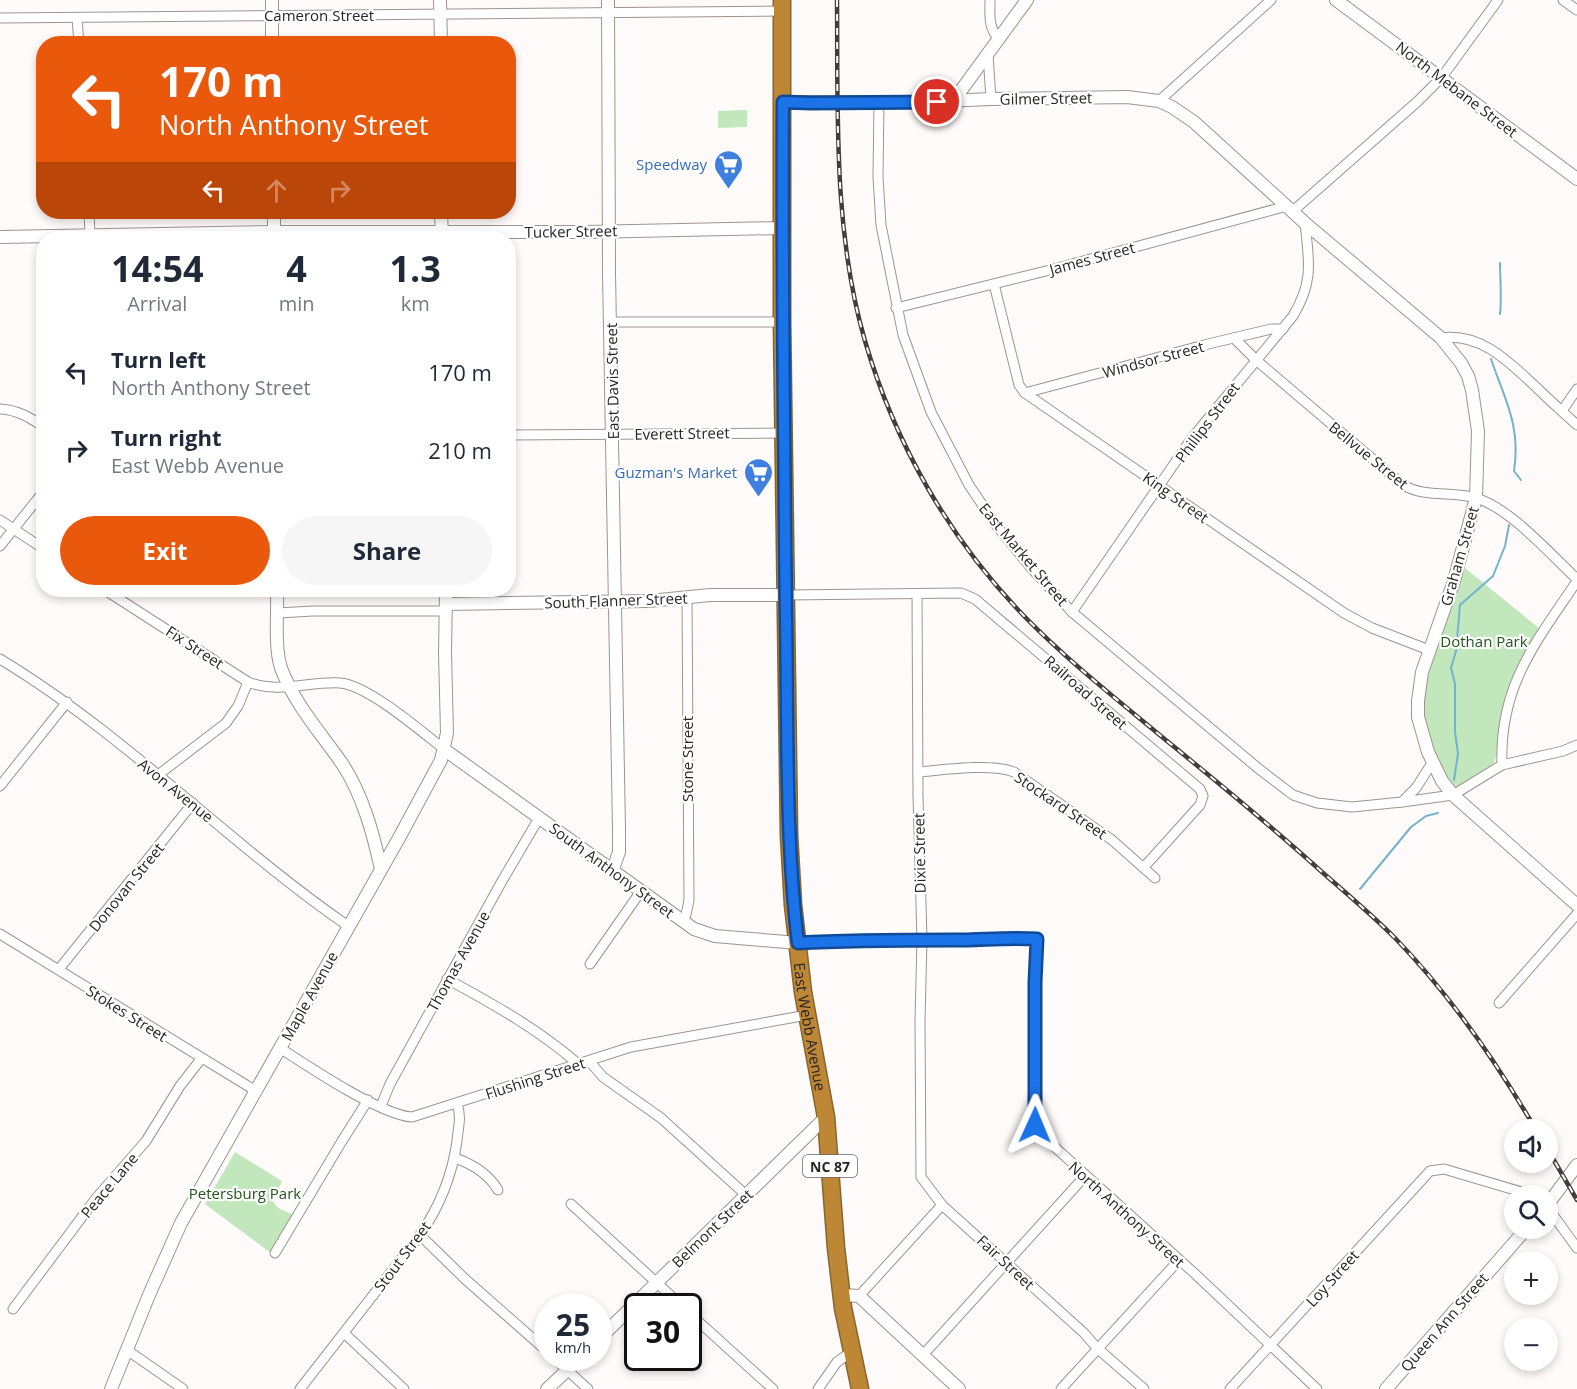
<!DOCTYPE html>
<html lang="en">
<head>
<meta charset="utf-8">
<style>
	body { margin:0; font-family:"Open Sans",sans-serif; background:#f6f6f7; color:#1f2937; height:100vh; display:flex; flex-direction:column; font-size:22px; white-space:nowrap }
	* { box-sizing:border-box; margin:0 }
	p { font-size:20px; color:#747a83 }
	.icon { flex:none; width:33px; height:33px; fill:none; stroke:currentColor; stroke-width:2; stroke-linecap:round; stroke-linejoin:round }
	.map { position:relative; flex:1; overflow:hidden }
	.panel { position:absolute; left:36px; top:231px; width:480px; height:366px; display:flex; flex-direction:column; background:#fff; border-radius:24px; box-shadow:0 3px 9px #0003 }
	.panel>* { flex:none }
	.guide { position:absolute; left:36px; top:36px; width:480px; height:183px; border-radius:24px; box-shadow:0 3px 9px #0003; background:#ea580c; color:#fff; overflow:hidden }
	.buttons { position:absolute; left:1504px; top:1119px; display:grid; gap:12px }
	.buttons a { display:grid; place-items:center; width:54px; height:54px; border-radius:50%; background:#fff; box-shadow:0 3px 9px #0003; font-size:30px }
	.speed { position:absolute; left:534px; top:1293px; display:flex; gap:12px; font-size:30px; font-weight:700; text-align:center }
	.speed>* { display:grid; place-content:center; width:78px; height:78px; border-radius:50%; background:#fff; box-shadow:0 3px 9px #0003; line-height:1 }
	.speed small { font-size:15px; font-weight:400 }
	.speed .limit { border:3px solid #111; border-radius:9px; background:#fff; color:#111 }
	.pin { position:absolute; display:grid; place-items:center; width:51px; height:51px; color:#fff; margin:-26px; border:3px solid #fff; border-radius:50%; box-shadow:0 2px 6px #0007 }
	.me { position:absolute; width:66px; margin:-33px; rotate:1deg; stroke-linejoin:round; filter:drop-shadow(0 0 4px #0008) }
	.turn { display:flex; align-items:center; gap:21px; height:126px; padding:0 24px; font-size:27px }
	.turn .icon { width:78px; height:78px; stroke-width:2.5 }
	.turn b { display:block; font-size:42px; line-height:51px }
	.lanes { display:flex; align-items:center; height:57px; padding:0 24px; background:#0003; justify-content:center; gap:30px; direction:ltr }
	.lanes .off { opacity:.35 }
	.eta { display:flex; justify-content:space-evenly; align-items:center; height:102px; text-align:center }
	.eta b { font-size:36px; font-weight:700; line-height:42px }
	.button { display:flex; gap:12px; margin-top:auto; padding:12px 24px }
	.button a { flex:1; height:69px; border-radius:36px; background:#ea580c; color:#fff; font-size:24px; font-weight:700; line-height:69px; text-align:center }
	.button a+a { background:#f6f6f7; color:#1f2937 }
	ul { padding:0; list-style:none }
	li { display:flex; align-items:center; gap:18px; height:78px; padding:0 24px }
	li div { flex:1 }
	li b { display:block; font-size:22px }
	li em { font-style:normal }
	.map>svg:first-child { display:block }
</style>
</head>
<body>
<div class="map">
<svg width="1577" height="1389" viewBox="0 0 1577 1389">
	<rect width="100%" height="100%" fill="#fefbfa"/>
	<!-- green -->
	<g fill="#c2e7bd">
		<path d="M 747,110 L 747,127 L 718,128 L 718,111 Z"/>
		<path d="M 1465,568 L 1540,629 L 1534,638 L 1494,763 L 1489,768 L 1459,787 L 1450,786 L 1444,776 L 1424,726 L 1424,681 Z"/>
		<path d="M 235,1152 L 282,1181 L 273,1201 L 278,1208 L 296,1216 L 272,1254 L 205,1204 Z"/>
	</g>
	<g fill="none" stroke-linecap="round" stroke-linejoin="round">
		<!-- stream -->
		<g stroke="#73b3ce" stroke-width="2">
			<path d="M 1500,314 C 1502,297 1500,280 1500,263"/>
			<path d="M 1491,359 C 1505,400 1521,426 1514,471 L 1521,480"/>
			<path d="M 1454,780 L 1458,754 L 1455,732 L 1455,684 L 1451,668 L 1456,651 L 1460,605 L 1493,576 L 1505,546 L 1509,525"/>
			<path d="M 1360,889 L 1411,827 L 1426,816 L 1438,813"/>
		</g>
		<defs>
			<g id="street">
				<path d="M 990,0 C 990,14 988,27 998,38"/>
				<path d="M 1563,0 L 1577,10"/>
				<path d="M 0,18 L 781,11"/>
				<path d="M 77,18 L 79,44"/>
				<path d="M 988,55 L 991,99"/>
				<path d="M 1159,101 L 1271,0"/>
				<path d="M 879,102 L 878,177 L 881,225 L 903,335 L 931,412 L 969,485 L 996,525 L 1032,569 L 1072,612 L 1259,769 L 1293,795 L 1317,803 L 1352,807 L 1402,802 L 1416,788 L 1432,763"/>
				<path d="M 1293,211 L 1417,102 L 1442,77 L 1498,0"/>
				<path d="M 89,212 L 90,235"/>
				<path d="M 994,284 L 1019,385 L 1025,393 L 1344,613 L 1372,628 L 1429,650"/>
				<path d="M 896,308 L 1050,270 L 1287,206"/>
				<path d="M 611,322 L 782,322"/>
				<path d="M 1234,338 L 1256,360 L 1403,485 C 1425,498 1452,491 1476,498 C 1510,508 1550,554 1577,579"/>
				<path d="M 1441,338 C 1481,332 1510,363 1536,387 C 1549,400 1563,412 1577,425"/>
				<path d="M 1025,393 L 1204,345 L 1271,329 L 1283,329"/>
				<path d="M 0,409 C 18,410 29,417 44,427"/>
				<path d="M 1562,411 L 1577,389"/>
				<path d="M 508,435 L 784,433"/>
				<path d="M 0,520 L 44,549"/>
				<path d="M 0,546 L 44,491"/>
				<path d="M 105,590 L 248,682 C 278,694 309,681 340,683 C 368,685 422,732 445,750"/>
				<path d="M 917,594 L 918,795 L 922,940 L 920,1020 L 921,1177 L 942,1205 L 1084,1333 L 1097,1348 L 1144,1389"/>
				<path d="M 786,595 L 961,593 L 975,599 L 1200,789 L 1203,796 L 1200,805 L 1144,867"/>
				<path d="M 1072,612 L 1192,438 L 1293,316 C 1314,281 1309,261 1305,223"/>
				<path d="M 278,613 L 313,611 L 446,611"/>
				<path d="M 0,659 C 126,735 228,843 348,926"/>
				<path d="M 1502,765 C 1499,686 1536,642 1577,581"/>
				<path d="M 918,772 C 943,770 991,763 1014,772 L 1112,840 L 1155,878"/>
				<path d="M 158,775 L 226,723 L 238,706 L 248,682"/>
				<path d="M 0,786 L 67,702"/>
				<path d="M 1402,802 L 1453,795 L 1502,765 L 1563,751 L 1577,745"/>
				<path d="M 682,920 L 686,915 L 689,900 L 687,597"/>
				<path d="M 0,934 L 256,1091"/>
				<path d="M 798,943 C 850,939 902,940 954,940 C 982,940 1010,937 1037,939 L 1035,982 L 1034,1120 L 1037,1131 L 1193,1272 L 1317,1389"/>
				<path d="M 590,964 L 641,891"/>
				<path d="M 59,969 L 193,803"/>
				<path d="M 447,979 C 493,1004 538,1029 577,1063"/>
				<path d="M 1499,1003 L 1577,914"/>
				<path d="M 280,1048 C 309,1067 381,1115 412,1117 L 631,1047 L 807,1015"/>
				<path d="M 589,1061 L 603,1077 L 661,1118 L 746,1195"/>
				<path d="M 381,1106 L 390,1084 L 502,881 L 539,818"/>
				<path d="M 455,1158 C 472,1164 488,1173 498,1190"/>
				<path d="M 571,1204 L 682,1306"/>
				<path d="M 1548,1208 L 1577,1248"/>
				<path d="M 420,1235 L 465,1279 L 548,1352"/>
				<path d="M 275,1253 L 342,1141 L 368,1100"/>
				<path d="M 859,1296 L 942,1205"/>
				<path d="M 13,1309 L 97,1197 L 146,1141 L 180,1086 L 201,1059"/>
				<path d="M 688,1312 L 773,1389"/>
				<path d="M 344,1333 L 404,1389"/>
				<path d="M 127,1350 L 183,1389"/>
				<path d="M 923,1355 L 1085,1176"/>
				<path d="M 554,1358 L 588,1389"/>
				<path d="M 300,1389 L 420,1235 C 440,1206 452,1177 457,1141 C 458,1127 462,1118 457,1104"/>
				<path d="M 818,1389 L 837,1362 L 851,1352"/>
				<path d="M 1061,1389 L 1179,1260"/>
				<path d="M 1230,1389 L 1430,1171 L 1444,1169 L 1535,1196"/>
			</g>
			<g id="secondary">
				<path d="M 272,0 L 272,44"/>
				<path d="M 440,0 L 441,44"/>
				<path d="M 608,0 L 609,273 L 619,829 L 619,852 L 613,869"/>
				<path d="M 1336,0 L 1577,179"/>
				<path d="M 954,100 L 1027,0"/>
				<path d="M 783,102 L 920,102 L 991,99 L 1127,97 L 1159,101 L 1172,107 L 1194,122 L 1305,223 L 1441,338 L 1461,363 L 1468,376 L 1472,390 L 1478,431 L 1476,498 L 1454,581 L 1422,672 L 1418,701 L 1418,717 L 1428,752 L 1442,781 L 1453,795 L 1577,905"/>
				<path d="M 274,212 L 274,238"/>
				<path d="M 441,212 L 442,238"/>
				<path d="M 0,237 L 274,232 L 585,232 L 782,228"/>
				<path d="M 277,590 C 278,613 274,646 281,668 C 295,705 321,733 343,765 C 363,796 373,833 381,869"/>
				<path d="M 446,604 L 649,601 L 710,595 L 786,595"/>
				<path d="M 445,750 L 694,929 L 715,936 L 798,943"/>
				<path d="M 1548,1204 L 1577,1165"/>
				<path d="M 842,1295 L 859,1296 L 959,1389"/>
				<path d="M 598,1340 L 826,1117"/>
				<path d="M 111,1389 L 149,1295 L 181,1223 L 399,838 L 441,760 L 447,733 L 445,653 L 446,590"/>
				<path d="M 547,1389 L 580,1358"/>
				<path d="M 1386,1389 L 1527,1228"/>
			</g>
			<g id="highway">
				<path id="s1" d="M 782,0 L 782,322 L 789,835 L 793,905 L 803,992 L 826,1117 L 836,1248 L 843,1308 L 860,1389"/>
			</g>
		</defs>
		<!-- street casing -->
		<use href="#street" stroke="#9f948e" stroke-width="11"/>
		<!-- secondary casing -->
		<use href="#secondary" stroke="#9f948e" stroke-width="14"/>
		<!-- highway casing -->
		<use href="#highway" stroke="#89652e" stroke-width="19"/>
		<!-- street -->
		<use href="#street" stroke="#fff" stroke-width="9"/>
		<!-- secondary -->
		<use href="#secondary" stroke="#fff" stroke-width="12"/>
		<!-- highway -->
		<use href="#highway" stroke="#bd8735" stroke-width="16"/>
		<defs>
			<g id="rail">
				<path d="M 837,0 C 838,114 833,231 865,341 C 895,444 950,540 1025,617 C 1069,662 1119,701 1167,741 C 1220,784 1272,827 1322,872 C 1347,894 1372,915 1395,938 C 1450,995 1496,1061 1536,1130"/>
				<path d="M 1548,1150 L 1577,1200"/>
			</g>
		</defs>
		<!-- rail casing -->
		<use href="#rail" stroke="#423e3b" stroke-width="4.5"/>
		<!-- rail -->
		<use href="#rail" stroke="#fff" stroke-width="2" stroke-dasharray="7" stroke-linecap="butt"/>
	</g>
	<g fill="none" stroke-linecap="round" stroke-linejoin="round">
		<defs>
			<path id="route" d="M 937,102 L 811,103 L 783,102 C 782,274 784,446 786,618 C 788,726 785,836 798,943 C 850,940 902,940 954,940 C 982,940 1010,937 1037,939 L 1035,982 L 1035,1125"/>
		</defs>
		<!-- route casing -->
		<use href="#route" stroke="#114b97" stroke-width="15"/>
		<!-- route -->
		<use href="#route" stroke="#1a73e8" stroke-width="10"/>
	</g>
	<!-- icons -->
	<defs>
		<symbol id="supermarket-pin" viewBox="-11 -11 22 30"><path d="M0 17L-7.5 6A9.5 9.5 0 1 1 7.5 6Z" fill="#3f7fe0" stroke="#fff"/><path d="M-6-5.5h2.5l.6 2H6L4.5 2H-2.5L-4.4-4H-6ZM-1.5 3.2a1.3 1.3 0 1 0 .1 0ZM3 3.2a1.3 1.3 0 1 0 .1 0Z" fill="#fff"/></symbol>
	</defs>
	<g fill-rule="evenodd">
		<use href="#supermarket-pin" x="712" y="148" width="33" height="45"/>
		<use href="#supermarket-pin" x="742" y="456" width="33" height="45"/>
	</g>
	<g text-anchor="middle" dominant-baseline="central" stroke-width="4.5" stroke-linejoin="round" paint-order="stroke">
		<!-- shield labels -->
		<rect fill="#fff" stroke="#696664" stroke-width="1.5" x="803" y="1155" width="54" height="22" rx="4.5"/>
		<g font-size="14" font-weight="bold" fill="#292522">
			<text x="830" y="1166">NC 87</text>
		</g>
		<!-- street labels -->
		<g font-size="15" fill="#292522" stroke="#fff">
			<text x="319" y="15">Cameron Street</text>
			<text transform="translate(1457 89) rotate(37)">North Mebane Street</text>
			<text transform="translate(1046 98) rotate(-1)">Gilmer Street</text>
			<text transform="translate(571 231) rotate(-1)">Tucker Street</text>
			<text transform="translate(1092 258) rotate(-15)">James Street</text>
			<text transform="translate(1153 359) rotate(-15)">Windsor Street</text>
			<text transform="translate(612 381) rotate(-91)">East Davis Street</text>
			<text transform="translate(1207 422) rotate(-53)">Phillips Street</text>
			<text transform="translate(682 433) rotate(-1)">Everett Street</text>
			<text transform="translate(1369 455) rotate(39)">Bellvue Street</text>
			<text transform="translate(1176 497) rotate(35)">King Street</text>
			<text transform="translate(1024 554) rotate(50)">East Market Street</text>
			<text transform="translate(1459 556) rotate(-74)">Graham Street</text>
			<text transform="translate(616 600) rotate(-2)">South Flanner Street</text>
			<text transform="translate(195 647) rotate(33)">Fix Street</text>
			<text transform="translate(1086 692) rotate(41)">Railroad Street</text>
			<text transform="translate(687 759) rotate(-90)">Stone Street</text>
			<text transform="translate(176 790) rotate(39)">Avon Avenue</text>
			<text transform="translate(1061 805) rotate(34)">Stockard Street</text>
			<text transform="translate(919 853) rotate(-91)">Dixie Street</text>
			<text transform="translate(612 870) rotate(36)">South Anthony Street</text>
			<text transform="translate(126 887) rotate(-51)">Donovan Street</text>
			<text transform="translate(458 961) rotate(-61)">Thomas Avenue</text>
			<text transform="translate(309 996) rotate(-61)">Maple Avenue</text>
			<text transform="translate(127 1013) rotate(32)">Stokes Street</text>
			<text stroke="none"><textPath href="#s1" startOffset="1028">East Webb Avenue</textPath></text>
			<text transform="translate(535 1078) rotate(-18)">Flushing Street</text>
			<text transform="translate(109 1185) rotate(-50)">Peace Lane</text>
			<text transform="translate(1127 1214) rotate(42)">North Anthony Street</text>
			<text transform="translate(712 1228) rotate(-44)">Belmont Street</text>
			<text transform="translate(402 1256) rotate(-53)">Stout Street</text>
			<text transform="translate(1006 1262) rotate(43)">Fair Street</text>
			<text transform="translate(1332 1278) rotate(-48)">Loy Street</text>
			<text transform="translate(1444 1322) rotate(-49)">Queen Ann Street</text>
		</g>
		<!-- shop labels -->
		<g font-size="15" fill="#366cbe" stroke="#fff" text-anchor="end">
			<text x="707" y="164">Speedway</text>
			<text x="737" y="472">Guzman's Market</text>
		</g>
		<!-- park labels -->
		<g font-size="15" fill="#21561b" stroke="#fff">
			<text x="1484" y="641">Dothan Park</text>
			<text x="245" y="1193">Petersburg Park</text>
		</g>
	</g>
</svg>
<div class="buttons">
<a><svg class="icon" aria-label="sound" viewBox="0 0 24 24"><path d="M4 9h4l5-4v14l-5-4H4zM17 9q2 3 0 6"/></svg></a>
<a><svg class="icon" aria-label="search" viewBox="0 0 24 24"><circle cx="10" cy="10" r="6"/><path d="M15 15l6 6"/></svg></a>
<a>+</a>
<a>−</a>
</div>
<div class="speed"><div>25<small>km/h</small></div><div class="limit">30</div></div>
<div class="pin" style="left:937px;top:102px;background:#d93025"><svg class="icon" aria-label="arrive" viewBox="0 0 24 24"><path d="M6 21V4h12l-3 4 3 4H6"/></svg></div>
<svg class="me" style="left:1035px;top:1125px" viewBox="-20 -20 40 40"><path d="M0-17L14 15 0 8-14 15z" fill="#1a73e8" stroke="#fff" stroke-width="4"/></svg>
<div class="guide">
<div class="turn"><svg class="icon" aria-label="left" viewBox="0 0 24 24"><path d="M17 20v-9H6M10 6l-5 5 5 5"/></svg><div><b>170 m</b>North Anthony Street</div></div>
<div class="lanes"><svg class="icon" aria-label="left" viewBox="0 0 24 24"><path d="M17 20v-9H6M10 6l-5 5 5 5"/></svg><svg class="icon off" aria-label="ahead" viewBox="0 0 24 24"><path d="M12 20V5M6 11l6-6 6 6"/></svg><svg class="icon off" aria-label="right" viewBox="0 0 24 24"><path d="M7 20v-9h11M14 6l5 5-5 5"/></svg></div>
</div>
<section class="panel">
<div class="eta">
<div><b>14:54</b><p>Arrival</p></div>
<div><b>4</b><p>min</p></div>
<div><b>1.3</b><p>km</p></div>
</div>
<ul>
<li><svg class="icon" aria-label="left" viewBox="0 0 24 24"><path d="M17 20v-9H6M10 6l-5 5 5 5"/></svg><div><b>Turn left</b><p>North Anthony Street</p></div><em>170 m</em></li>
<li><svg class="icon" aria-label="right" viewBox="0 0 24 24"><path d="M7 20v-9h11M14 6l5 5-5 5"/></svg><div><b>Turn right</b><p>East Webb Avenue</p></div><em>210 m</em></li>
</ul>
<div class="button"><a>Exit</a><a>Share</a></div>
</section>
</div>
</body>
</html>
